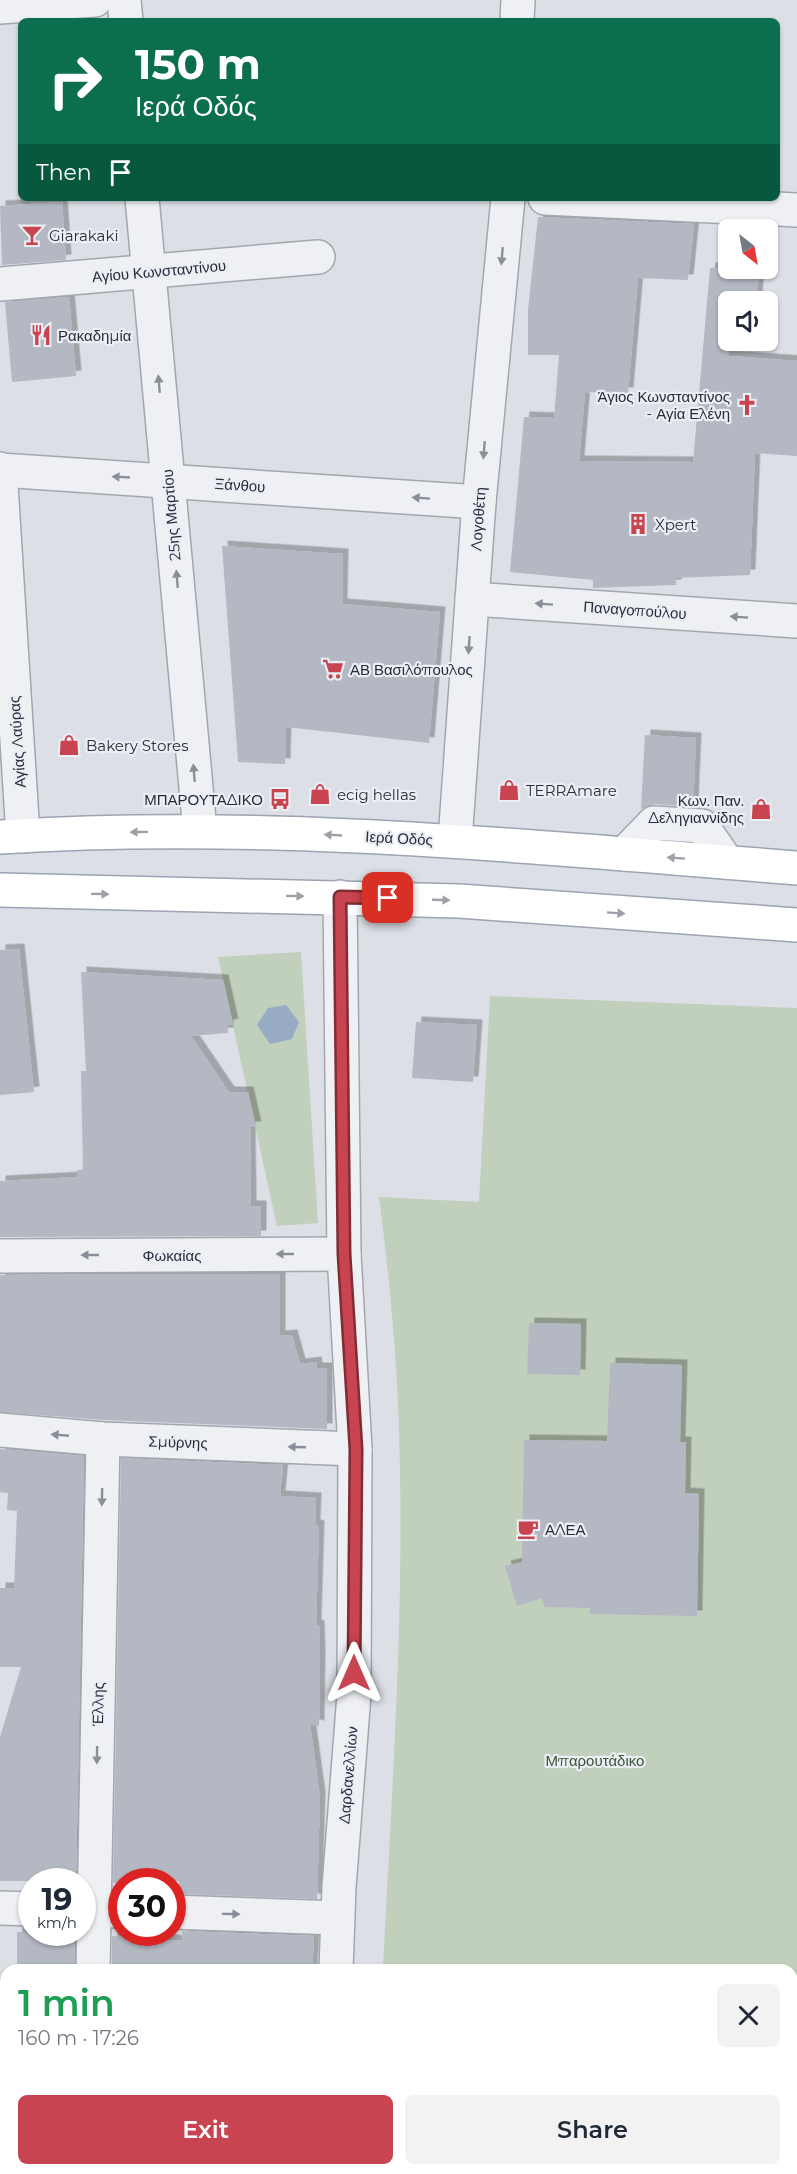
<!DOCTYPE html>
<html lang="en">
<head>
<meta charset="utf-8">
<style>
	body { margin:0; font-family:Montserrat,sans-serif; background:#f2f2f3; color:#1f2937; height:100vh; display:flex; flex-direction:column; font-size:22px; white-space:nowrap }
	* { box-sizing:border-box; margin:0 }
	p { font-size:20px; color:#747a83 }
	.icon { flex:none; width:33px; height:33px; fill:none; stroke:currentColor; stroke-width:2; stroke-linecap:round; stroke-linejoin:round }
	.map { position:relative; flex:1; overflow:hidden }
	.sheet { position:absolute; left:0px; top:1964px; width:798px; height:212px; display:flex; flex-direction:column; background:#fff; border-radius:18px 18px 0 0; box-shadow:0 2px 4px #0004 }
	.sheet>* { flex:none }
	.guide { position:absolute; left:18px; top:18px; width:762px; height:183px; border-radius:9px; box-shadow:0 2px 4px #0004; background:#0b6e4f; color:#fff; overflow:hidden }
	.needle { width:39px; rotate:149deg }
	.tools { position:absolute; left:718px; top:219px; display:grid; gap:12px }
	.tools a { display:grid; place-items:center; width:60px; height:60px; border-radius:9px; background:#fff; box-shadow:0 2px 4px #0004; font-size:30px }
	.speed { position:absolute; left:18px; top:1868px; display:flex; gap:12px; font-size:30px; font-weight:700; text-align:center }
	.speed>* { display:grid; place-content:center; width:78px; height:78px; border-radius:50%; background:#fff; box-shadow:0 2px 4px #0004; line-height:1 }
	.speed small { font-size:15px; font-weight:400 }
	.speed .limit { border:9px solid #d22; background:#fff; color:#111 }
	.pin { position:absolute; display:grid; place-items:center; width:51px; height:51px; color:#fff; margin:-26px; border-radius:12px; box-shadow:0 3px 9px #0006 }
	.me { position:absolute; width:66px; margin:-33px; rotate:0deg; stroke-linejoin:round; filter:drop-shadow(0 0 4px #0008) }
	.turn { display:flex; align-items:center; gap:21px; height:126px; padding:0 18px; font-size:27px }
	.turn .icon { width:78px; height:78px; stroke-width:2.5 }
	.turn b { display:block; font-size:42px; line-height:51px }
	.then { display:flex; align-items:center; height:57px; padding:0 18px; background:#0003; gap:12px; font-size:22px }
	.round { display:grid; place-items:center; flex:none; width:63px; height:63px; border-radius:9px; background:#f2f2f3 }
	.headline { display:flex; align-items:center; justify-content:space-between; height:102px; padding:0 18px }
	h1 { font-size:36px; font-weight:600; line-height:45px; color:#1e9e55 }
	.button { display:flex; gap:12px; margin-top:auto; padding:12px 18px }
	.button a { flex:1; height:69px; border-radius:9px; background:#c84450; color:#fff; font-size:24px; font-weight:600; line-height:69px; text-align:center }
	.button a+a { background:#f2f2f3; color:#1f2937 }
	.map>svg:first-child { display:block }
</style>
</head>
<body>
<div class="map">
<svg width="797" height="2174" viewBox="0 0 797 2174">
	<defs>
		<filter id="shadow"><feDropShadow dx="5.5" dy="-5.5" stdDeviation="0" flood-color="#0004"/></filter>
	</defs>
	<rect width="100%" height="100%" fill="#dcdfe6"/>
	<!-- green -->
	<g fill="#c1cfbd">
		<path d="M 301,952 L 318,1223 L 277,1226 L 218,957 Z"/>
		<path d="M 490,996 L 797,1008 L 797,2174 L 375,2174 L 375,2169 L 792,2169 L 792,1970 L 383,1969 C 391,1805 403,1636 400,1472 C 399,1380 391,1288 379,1197 L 479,1202 Z"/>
	</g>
	<!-- water -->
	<path fill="#98abc5" d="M 286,1005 L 299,1022 L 292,1039 L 270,1044 L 257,1025 L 268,1008 Z"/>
	<!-- building -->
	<g fill="#b4b8c2" filter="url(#shadow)">
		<path d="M 62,202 L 66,260 L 2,265 L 0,206 Z"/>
		<path d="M 538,217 L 694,224 L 688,280 L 638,278 L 628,393 L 585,392 L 579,461 L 693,462 L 710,268 L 759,268 L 757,302 L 729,302 L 729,356 L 797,361 L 797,456 L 755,453 L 750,575 L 676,578 L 676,585 L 593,588 L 593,580 L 510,572 L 524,417 L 554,418 L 559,355 L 528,355 L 528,310 Z"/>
		<path d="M 69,297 L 76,376 L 12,382 L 5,302 Z"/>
		<path d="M 222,546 L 343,554 L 342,604 L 440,612 L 429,743 L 286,727 L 285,764 L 238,762 Z"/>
		<path d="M 645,735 L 696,738 L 693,807 L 655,804 L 641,809 Z"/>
		<path d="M 19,949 L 34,1092 L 0,1095 L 0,950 Z"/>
		<path d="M 81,972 L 223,980 L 233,1024 L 228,1025 L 228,1033 L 191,1036 L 229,1092 L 248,1092 L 256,1127 L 250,1127 L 251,1206 L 261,1206 L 261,1236 L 0,1237 L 0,1181 L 77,1177 L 77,1170 L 83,1170 L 81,1071 L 86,1071 Z"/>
		<path d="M 416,1022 L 477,1025 L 473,1082 L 412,1078 Z"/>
		<path d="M 280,1274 L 280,1336 L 292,1335 L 300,1364 L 316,1362 L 317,1368 L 327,1368 L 327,1429 L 104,1420 L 0,1412 L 0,1275 Z"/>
		<path d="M 529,1323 L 581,1324 L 580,1375 L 527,1374 Z"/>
		<path d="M 610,1363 L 682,1365 L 680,1442 L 686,1442 L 685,1493 L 699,1494 L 697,1616 L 590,1614 L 590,1608 L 545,1607 L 542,1598 L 517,1606 L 505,1566 L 522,1562 L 524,1440 L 607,1441 Z"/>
		<path d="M 0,1449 L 84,1456 L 76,1881 L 0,1881 L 0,1737 L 21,1667 L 0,1667 L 0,1588 L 14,1588 L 17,1511 L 7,1510 L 8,1493 L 0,1492 Z"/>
		<path d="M 121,1458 L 283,1465 L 280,1496 L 316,1498 L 315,1525 L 319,1526 L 316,1625 L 319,1626 L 320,1656 L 319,1726 L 310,1724 L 320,1797 L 317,1899 L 180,1894 L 179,1881 L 113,1883 Z"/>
		<path d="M 182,1931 L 314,1936 L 312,1970 L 112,1970 L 112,1936 L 183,1941 Z"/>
		<path d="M 17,1932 L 75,1933 L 74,1970 L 17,1970 Z"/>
	</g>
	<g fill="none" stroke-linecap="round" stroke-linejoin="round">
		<defs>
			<g id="minor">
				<path d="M 124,0 L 126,21"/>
				<path d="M 0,7 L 95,0"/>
				<path d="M 517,21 L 518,0"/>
				<path d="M 142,198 L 200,831"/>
				<path d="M 545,198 L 797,210"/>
				<path d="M 0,284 L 318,257"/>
				<path d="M 0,469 L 23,836"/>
				<path d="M 0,470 L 479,502"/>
				<path d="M 472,599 L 797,621"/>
				<path d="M 455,841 L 479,502 L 508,198"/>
				<path d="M 624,854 L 654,823 L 702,826 L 727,862"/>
				<path d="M 0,1256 L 344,1254"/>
				<path d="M 0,1430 L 103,1439 L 355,1449"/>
				<path d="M 0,1908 L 32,1909"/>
				<path d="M 82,1910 L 122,1911"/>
				<path d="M 172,1912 L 337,1918"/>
				<path d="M 93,1970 L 103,1439"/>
				<path d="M 336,1970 L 339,1887 L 354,1695 L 355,1449 L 344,1254 L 340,897"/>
				<path d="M 91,2174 L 91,2169"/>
				<path d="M 329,2174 L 329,2169"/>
			</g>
			<g id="major">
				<path d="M 0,837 C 266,820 532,847 797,868"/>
				<path d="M 0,890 L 459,901 L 797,925"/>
			</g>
		</defs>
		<!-- minor casing -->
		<use href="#minor" stroke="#a2a6af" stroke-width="36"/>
		<!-- major casing -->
		<use href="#major" stroke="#9ca3b1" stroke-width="36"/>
		<!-- minor -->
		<use href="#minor" stroke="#eef0f4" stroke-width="33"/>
		<!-- major -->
		<use href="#major" stroke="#fff" stroke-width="33"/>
	</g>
	<!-- one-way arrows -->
	<defs><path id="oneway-solid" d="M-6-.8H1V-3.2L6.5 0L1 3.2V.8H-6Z" transform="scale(1.5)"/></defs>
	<g fill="#8a8e98">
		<use href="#oneway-solid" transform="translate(502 256) rotate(95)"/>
		<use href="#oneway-solid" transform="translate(159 384) rotate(-95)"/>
		<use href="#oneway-solid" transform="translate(484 450) rotate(95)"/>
		<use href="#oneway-solid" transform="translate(121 477) rotate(-177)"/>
		<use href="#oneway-solid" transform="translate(421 498) rotate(-176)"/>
		<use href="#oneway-solid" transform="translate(177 579) rotate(-95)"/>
		<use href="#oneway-solid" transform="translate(544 604) rotate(-176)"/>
		<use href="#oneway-solid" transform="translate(739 617) rotate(-176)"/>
		<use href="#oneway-solid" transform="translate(469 645) rotate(94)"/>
		<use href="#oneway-solid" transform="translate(194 773) rotate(-95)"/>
		<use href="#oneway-solid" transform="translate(285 1254) rotate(180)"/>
		<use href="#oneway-solid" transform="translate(90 1255) rotate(180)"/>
		<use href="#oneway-solid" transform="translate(60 1435) rotate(-175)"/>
		<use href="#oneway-solid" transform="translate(297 1447) rotate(-178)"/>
		<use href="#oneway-solid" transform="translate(102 1497) rotate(91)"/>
		<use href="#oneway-solid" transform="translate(97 1755) rotate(91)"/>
		<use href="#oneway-solid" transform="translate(231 1914) rotate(1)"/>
	</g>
	<g fill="#9da0a7">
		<use href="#oneway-solid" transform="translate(139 832) rotate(179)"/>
		<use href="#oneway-solid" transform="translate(333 835) rotate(-177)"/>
		<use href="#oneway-solid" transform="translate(676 858) rotate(-176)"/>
		<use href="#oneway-solid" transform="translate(100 894) rotate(1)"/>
		<use href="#oneway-solid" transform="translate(295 896) rotate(1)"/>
		<use href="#oneway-solid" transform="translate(441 900) rotate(2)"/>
		<use href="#oneway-solid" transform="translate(616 913) rotate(4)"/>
	</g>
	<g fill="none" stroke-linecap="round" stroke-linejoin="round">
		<defs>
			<path id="route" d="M 354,1673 L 356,1449 L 344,1254 L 340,897 L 388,898"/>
		</defs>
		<!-- route casing -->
		<use href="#route" stroke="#822c34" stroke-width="15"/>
		<!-- route -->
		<use href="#route" stroke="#c84450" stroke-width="10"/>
	</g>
	<!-- icons -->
	<defs>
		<symbol id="bar-bare" viewBox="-9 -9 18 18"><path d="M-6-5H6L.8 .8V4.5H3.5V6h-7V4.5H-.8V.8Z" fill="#c84450" stroke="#ebeef4" stroke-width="2.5" paint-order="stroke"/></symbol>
		<symbol id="restaurant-bare" viewBox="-9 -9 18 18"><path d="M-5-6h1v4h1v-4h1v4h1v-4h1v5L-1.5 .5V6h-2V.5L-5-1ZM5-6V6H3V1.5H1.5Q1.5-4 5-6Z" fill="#c84450" stroke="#ebeef4" stroke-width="2.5" paint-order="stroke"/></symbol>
		<symbol id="church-bare" viewBox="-9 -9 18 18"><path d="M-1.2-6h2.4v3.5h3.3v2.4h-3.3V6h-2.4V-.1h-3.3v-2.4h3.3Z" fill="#c84450" stroke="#ebeef4" stroke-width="2.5" paint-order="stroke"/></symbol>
		<symbol id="building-bare" viewBox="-9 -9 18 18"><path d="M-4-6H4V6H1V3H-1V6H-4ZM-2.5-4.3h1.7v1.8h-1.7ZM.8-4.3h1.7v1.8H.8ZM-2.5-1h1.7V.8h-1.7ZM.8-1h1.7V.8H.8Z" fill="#c84450" stroke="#ebeef4" stroke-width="2.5" paint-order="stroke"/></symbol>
		<symbol id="supermarket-bare" viewBox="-9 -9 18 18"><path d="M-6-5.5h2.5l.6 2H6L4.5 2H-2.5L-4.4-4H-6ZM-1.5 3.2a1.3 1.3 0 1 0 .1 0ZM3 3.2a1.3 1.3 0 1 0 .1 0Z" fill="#c84450" stroke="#ebeef4" stroke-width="2.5" paint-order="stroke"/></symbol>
		<symbol id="shop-bare" viewBox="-9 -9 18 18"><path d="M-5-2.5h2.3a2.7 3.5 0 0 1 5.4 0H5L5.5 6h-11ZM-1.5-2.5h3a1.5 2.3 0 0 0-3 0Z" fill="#c84450" stroke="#ebeef4" stroke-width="2.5" paint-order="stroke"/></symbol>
		<symbol id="bus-bare" viewBox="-9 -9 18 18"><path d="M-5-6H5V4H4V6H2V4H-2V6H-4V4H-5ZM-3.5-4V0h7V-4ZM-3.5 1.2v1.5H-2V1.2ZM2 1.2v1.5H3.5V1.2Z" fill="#c84450" stroke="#ebeef4" stroke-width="2.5" paint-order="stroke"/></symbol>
		<symbol id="cafe-bare" viewBox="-9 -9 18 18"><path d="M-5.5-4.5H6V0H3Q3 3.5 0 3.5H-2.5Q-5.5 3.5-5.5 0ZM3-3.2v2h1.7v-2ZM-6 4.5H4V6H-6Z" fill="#c84450" stroke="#ebeef4" stroke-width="2.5" paint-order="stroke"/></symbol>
	</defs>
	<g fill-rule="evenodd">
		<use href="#bar-bare" x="17" y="220" width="30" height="30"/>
		<use href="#restaurant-bare" x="26" y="320" width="30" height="30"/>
		<use href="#church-bare" x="732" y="390" width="30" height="30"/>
		<use href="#building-bare" x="623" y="509" width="30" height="30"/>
		<use href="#supermarket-bare" x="318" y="654" width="30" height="30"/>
		<use href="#shop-bare" x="54" y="730" width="30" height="30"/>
		<use href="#shop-bare" x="494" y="775" width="30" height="30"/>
		<use href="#shop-bare" x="305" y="779" width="30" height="30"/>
		<use href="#bus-bare" x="265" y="784" width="30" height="30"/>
		<use href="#shop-bare" x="746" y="794" width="30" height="30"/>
		<use href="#cafe-bare" x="513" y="1514" width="30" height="30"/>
	</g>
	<g text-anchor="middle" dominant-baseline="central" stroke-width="4.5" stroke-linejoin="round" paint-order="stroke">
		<!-- poi labels -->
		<g font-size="15" fill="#262d3b" stroke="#ebeef4" text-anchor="start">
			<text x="49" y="235">Giarakaki</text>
			<text x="58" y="335">Ρακαδημία</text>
			<text x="730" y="396" text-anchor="end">Άγιος Κωνσταντίνος<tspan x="730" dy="17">- Αγία Ελένη</tspan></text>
			<text x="655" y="524">Xpert</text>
			<text x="350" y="669">ΑΒ Βασιλόπουλος</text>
			<text x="86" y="745">Bakery Stores</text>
			<text x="526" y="790">TERRAmare</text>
			<text x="337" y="794">ecig hellas</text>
			<text x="263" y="799" text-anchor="end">ΜΠΑΡΟΥΤΑΔΙΚΟ</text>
			<text x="744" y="800" text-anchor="end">Κων. Παν.<tspan x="744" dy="17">Δεληγιαννίδης</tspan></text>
			<text x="545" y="1529">ΑΛΕΑ</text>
		</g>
		<!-- street labels -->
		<g font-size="15" fill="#262d3b" stroke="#ebeef4">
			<text transform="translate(159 271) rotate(-5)">Αγίου Κωνσταντίνου</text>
			<text transform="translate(240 485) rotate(4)">Ξάνθου</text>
			<text transform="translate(171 515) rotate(-95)">25ης Μαρτίου</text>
			<text transform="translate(478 519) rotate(-86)">Λογοθέτη</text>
			<text transform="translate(635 610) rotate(4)">Παναγοπούλου</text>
			<text transform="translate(17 742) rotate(-94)">Αγίας Λαύρας</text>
			<text transform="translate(399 838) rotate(3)">Ιερά Οδός</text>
			<text x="172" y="1255">Φωκαίας</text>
			<text transform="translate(178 1442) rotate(2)">Σμύρνης</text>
			<text transform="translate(98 1704) rotate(-89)">Έλλης</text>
			<text transform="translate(348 1775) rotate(-85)">Δαρδανελλίων</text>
		</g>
		<!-- park labels -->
		<g font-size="15" fill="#395634" stroke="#ebeef4">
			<text x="595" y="1760">Μπαρουτάδικο</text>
		</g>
	</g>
</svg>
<div class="tools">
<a><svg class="needle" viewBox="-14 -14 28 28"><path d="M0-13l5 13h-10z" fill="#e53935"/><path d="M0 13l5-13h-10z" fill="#747a83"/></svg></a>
<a><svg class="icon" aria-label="sound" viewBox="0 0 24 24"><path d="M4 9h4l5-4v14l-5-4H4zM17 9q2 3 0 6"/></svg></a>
</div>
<div class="speed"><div>19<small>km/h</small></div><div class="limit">30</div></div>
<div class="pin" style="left:388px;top:898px;background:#d93025"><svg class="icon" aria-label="arrive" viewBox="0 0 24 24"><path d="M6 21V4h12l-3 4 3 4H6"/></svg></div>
<svg class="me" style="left:354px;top:1673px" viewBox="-20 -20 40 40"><path d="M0-17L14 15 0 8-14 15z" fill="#c84450" stroke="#fff" stroke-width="4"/></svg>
<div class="guide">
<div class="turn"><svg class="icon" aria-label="right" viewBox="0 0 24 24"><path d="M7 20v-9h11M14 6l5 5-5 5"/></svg><div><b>150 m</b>Ιερά Οδός</div></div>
<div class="then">Then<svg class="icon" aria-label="arrive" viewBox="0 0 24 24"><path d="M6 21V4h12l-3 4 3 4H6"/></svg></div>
</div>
<section class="sheet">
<div class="headline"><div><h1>1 min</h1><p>160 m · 17:26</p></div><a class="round"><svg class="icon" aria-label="close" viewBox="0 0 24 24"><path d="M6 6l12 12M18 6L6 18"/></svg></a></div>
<div class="button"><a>Exit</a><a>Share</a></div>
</section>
</div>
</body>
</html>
